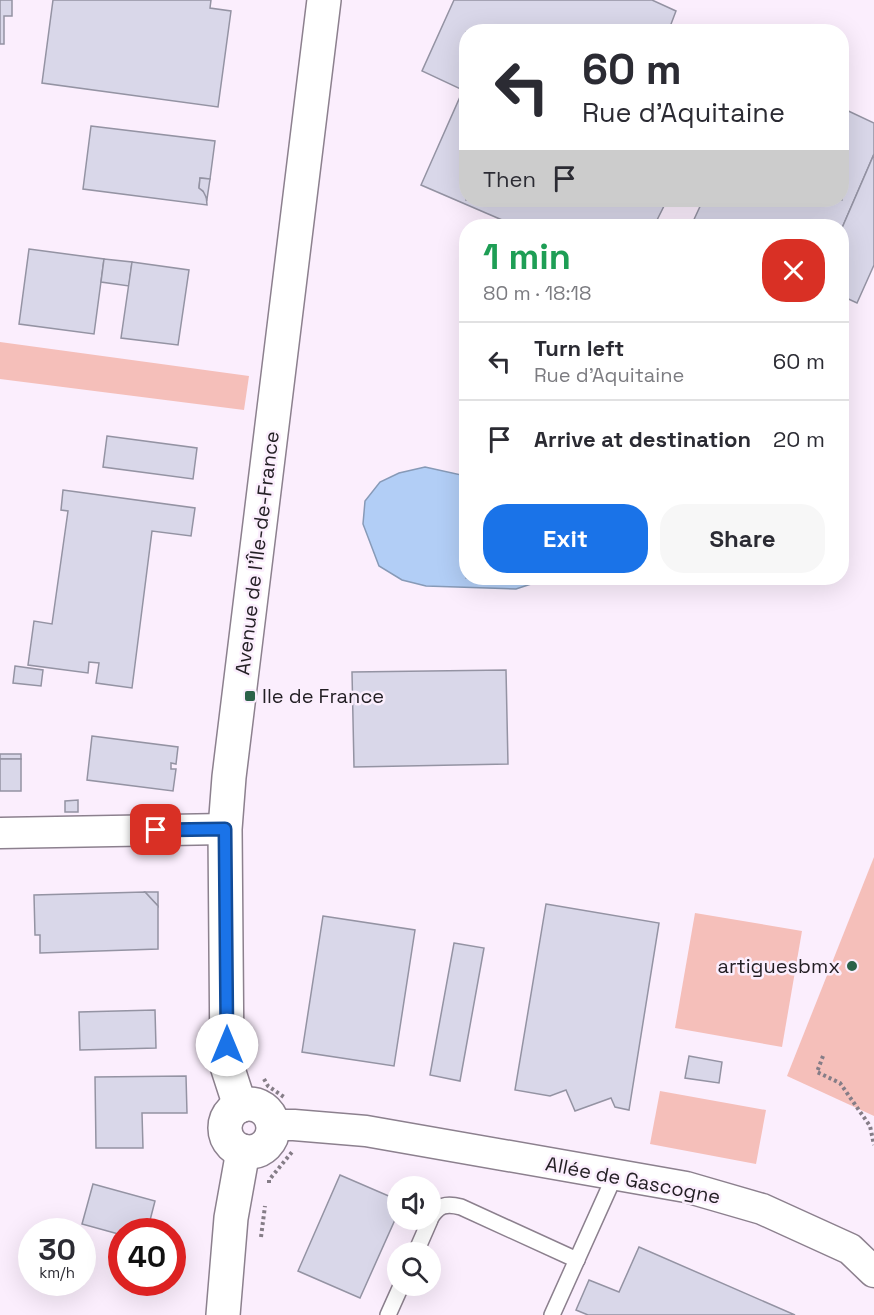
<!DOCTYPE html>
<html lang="en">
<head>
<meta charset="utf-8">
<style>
	body { margin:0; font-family:"Space Grotesk",sans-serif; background:#f7f7f7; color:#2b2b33; height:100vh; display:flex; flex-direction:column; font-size:22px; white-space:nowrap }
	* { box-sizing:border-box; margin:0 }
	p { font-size:20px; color:#7c7c81 }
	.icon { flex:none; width:33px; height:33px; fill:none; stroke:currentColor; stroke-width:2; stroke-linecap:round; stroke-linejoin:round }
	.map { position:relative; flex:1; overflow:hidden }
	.drawer { position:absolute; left:459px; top:219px; width:390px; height:366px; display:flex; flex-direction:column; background:#fff; border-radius:24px; box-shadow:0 6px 24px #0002 }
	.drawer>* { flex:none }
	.guide { position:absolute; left:459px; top:24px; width:390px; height:183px; border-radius:24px; box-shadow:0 6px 24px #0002; background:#fff; color:#2b2b33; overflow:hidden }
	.fabs { position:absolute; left:387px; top:1176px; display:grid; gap:12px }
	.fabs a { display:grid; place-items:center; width:54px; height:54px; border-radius:50%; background:#fff; box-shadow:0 6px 24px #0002; font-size:30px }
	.speed { position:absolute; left:18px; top:1218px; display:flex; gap:12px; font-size:30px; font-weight:700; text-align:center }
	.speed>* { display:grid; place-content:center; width:78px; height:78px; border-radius:50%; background:#fff; box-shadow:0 6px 24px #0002; line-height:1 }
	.speed small { font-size:15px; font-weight:400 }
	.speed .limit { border:9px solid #d22; background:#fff; color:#111 }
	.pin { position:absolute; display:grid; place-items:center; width:51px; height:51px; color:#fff; margin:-26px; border-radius:12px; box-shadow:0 3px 9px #0006 }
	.me { position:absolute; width:66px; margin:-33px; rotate:0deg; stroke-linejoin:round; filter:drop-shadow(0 0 4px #0008) }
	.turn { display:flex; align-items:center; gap:21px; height:126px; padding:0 24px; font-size:27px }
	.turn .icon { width:78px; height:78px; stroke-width:2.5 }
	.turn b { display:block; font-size:42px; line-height:51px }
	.then { display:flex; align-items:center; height:57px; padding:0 24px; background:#0003; gap:12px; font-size:22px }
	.round { display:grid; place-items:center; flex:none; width:63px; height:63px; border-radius:24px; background:#f7f7f7 }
	.headline { display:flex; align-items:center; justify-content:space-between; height:102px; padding:0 24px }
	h1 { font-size:36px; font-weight:800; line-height:45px; color:#1e9e55 }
	.primary-button { display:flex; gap:12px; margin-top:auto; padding:12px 24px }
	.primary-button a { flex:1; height:69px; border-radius:24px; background:#1a73e8; color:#fff; font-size:24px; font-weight:800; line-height:69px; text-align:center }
	.primary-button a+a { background:#f7f7f7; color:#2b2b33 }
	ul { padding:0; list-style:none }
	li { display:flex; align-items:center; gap:18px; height:78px; padding:0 24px; border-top:2px solid #e1e1e2 }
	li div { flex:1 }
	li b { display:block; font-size:22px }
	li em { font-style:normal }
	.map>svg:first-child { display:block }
</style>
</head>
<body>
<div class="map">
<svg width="874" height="1315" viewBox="0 0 874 1315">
	<rect width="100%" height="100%" fill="#fbeefd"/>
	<!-- green -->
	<g fill="#f5bfba">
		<path d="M 0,342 L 249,376 L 244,410 L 0,379 Z"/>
		<path d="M 874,857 L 874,1116 L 787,1076 Z"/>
		<path d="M 695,913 L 802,931 L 782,1047 L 675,1028 Z"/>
		<path d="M 660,1091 L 766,1110 L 756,1164 L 650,1144 Z"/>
	</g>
	<!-- water -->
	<path fill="#b2cef6" stroke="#879ab7" stroke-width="1.5" d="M 425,467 L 466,476 L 466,578 L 542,578 L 540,581 L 516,589 L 426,586 L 402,580 L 379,566 L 363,524 L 365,501 L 380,482 L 399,473 Z"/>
	<!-- building -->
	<g fill="#d9d7e9" stroke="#9493a3" stroke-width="1.5">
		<path d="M 0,0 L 12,0 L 12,16 L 4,16 L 4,44 L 0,44 Z"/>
		<path d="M 53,0 L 211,0 L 210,8 L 231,11 L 218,107 L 42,83 Z"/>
		<path d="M 454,0 L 652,0 L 676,11 L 668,32 L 466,32 L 466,200 L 667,200 L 654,226 L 516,226 L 421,185 L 463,90 L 422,71 Z"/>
		<path d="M 842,108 L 874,123 L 874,154 L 842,228 L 691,226 L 703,200 L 842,200 Z"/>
		<path d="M 91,126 L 215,141 L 210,179 L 200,178 L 199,188 L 206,194 L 207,205 L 83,189 Z"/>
		<path d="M 874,154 L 874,265 L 857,303 L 842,296 L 842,228 Z"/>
		<path d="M 200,178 L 210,179 L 207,199 L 203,191 L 199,188 Z"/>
		<path d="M 29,249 L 104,259 L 94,334 L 19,324 Z"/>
		<path d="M 104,259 L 132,262 L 129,286 L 101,282 Z"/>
		<path d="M 132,262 L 189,270 L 178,345 L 121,338 Z"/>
		<path d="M 107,436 L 197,448 L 193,479 L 103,467 Z"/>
		<path d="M 63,490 L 195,508 L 191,536 L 152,531 L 132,688 L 96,683 L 99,663 L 89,662 L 88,673 L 28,665 L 34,621 L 52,624 L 68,511 L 61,510 Z"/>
		<path d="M 15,666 L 43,670 L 41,686 L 13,683 Z"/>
		<path d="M 506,670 L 508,764 L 354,767 L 352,672 Z"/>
		<path d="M 92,736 L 178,747 L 176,764 L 171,763 L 171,769 L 176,769 L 173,791 L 87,780 Z"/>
		<rect x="0" y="754" width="21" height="5"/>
		<rect x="0" y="759" width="21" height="32"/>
		<path d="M 78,800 L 78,812 L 65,812 L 65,801 Z"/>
		<path d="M 145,892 L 158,892 L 158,906 Z"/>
		<path d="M 145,892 L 158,906 L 158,949 L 40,953 L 40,935 L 35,935 L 34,895 Z"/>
		<path d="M 546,904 L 659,923 L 629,1110 L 615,1107 L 611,1098 L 575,1111 L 566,1090 L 550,1096 L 515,1090 Z"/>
		<path d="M 323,916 L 415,930 L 394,1066 L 302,1052 Z"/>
		<path d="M 454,943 L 484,948 L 460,1081 L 430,1075 Z"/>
		<path d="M 155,1010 L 156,1048 L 80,1050 L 79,1012 Z"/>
		<path d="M 689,1056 L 722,1062 L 719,1083 L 685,1078 Z"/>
		<path d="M 186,1076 L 187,1113 L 142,1113 L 143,1148 L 96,1148 L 95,1077 Z"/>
		<path d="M 340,1175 L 398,1200 L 398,1213 L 360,1298 L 298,1271 Z"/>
		<path d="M 93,1184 L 155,1201 L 147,1232 L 122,1232 L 122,1235 L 82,1224 Z"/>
		<path d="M 639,1247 L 795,1315 L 588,1315 L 576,1310 L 589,1280 L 619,1292 Z"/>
	</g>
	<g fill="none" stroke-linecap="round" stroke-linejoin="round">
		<defs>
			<g id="service">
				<path d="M 430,1219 C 438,1205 446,1203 461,1207 L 577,1260"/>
				<path d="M 416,1252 L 430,1220"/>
				<path d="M 388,1315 L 401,1286"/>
				<path d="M 552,1315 L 615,1175"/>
			</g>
			<g id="minor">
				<path d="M 0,833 L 225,829"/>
				<path d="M 273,1125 L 294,1125 L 366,1131 L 686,1187 L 762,1209 L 850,1249 L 874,1272"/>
			</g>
			<g id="tertiary">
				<circle cx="249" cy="1128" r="24"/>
				<path d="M 240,1106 L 227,1066 L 225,829 L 229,777 L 324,0"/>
				<path d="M 223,1315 L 231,1218 L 243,1151"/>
			</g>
		</defs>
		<!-- service casing -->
		<use href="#service" stroke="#8c808e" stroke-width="18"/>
		<!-- minor casing -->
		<use href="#minor" stroke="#8c808e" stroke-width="33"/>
		<!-- tertiary casing -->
		<use href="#tertiary" stroke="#8c808e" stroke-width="36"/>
		<!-- path -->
		<g stroke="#857d87" stroke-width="4" stroke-dasharray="3 3" stroke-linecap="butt">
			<path d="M 823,1056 L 817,1072 L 840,1083 L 870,1126 L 874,1145"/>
			<path d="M 264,1079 L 268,1086 L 284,1097"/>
			<path d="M 269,1183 L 269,1180 L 292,1152"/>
			<path d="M 261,1237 L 265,1206"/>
		</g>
		<!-- service -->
		<use href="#service" stroke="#fff" stroke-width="15"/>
		<!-- minor -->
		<use href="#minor" stroke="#fff" stroke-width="30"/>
		<!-- tertiary -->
		<use href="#tertiary" stroke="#fff" stroke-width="33"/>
	</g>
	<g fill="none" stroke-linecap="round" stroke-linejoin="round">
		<defs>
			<path id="route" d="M 156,830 L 225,829 L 227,1045"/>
		</defs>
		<!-- route casing -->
		<use href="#route" stroke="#114b97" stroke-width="15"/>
		<!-- route -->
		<use href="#route" stroke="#1a73e8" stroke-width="10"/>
	</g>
	<!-- markers -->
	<g fill="#2b6249" stroke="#fbeefd" stroke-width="2">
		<rect x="244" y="690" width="12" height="12" rx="3"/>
		<circle cx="852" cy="966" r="6"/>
	</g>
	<g text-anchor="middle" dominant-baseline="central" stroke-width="5" stroke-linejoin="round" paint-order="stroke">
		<!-- street labels -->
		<g font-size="20" fill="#231f24" stroke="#fbeefd">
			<text transform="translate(257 553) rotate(-83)">Avenue de l'Île-de-France</text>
			<text transform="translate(633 1180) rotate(11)">Allée de Gascogne</text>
		</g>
		<!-- poi labels -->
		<g font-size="20" fill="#231f24" stroke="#fbeefd" text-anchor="start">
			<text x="262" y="696">Ile de France</text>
			<text x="840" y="966" text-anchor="end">artiguesbmx</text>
		</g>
	</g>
</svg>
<div class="fabs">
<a><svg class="icon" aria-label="sound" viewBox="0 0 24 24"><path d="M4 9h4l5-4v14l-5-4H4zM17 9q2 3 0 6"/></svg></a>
<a><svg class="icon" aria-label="search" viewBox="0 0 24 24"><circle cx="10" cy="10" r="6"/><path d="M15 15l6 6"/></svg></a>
</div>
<div class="speed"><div>30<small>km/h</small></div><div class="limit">40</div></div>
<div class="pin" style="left:156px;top:830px;background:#d93025"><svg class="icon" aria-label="arrive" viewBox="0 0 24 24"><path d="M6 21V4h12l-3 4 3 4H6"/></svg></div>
<svg class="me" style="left:227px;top:1045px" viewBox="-20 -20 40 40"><circle r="19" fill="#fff"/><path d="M0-13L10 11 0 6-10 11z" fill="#1a73e8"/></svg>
<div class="guide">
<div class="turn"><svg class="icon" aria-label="left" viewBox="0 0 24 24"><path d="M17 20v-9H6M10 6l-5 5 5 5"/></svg><div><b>60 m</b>Rue d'Aquitaine</div></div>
<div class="then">Then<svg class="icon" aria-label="arrive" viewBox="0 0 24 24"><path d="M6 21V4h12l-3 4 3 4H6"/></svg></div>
</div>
<section class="drawer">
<div class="headline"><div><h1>1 min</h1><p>80 m · 18:18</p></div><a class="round" style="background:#d93025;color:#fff"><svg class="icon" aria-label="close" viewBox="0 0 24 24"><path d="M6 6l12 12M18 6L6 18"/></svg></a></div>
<ul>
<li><svg class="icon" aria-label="left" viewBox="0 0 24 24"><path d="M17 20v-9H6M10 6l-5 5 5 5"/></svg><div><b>Turn left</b><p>Rue d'Aquitaine</p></div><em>60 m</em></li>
<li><svg class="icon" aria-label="arrive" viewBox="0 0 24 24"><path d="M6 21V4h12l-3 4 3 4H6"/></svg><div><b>Arrive at destination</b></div><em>20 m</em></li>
</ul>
<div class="primary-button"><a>Exit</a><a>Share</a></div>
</section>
</div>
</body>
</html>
